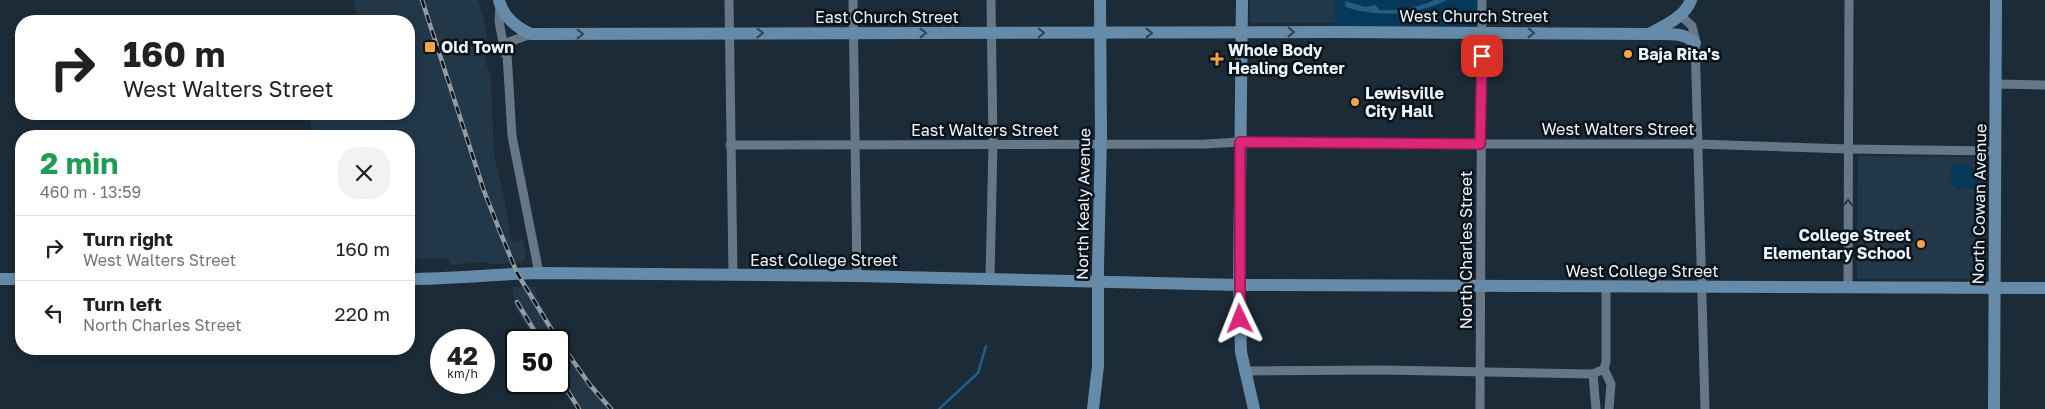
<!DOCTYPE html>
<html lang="en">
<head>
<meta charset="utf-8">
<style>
	body { margin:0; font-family:"Golos Text",sans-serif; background:#f2f2f2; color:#202124; height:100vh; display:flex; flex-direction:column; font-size:19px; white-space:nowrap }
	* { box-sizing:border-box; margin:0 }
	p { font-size:16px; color:#757577 }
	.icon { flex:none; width:28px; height:28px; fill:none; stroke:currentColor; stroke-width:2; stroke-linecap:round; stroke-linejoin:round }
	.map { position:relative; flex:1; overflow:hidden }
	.panel { position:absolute; left:15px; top:130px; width:400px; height:225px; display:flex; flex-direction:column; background:#fff; border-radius:20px; box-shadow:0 2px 8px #0003 }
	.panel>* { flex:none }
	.top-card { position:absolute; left:15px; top:15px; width:400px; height:105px; border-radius:20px; box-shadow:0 2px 8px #0003; background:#fff; color:#202124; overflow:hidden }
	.speed { position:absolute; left:430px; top:329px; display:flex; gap:10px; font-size:25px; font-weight:700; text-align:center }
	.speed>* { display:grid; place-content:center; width:65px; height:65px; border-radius:50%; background:#fff; box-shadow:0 2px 8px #0003; line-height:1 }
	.speed small { font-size:12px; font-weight:400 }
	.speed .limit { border:2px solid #111; border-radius:8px; background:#fff; color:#111 }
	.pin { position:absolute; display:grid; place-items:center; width:42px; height:42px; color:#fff; margin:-21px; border-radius:10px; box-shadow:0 2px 8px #0006 }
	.me { position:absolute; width:55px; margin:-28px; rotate:358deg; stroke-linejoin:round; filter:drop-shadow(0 0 4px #0008) }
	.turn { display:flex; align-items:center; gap:18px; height:105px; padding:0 25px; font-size:22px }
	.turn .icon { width:65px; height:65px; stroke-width:2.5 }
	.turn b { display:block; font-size:35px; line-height:42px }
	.round { display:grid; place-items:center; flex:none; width:52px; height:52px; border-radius:20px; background:#f2f2f2 }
	.summary { display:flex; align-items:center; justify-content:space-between; height:85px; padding:0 25px }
	h1 { font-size:30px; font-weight:700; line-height:38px; color:#1e9e55 }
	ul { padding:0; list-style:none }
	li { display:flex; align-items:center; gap:15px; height:65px; padding:0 25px; border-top:1px solid #e0e0e0 }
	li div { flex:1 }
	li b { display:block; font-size:19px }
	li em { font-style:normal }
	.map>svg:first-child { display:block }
</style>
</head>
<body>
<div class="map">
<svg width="2045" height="409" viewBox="0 0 2045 409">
	<rect width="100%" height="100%" fill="#1b2b37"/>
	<!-- built -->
	<g fill="#223748">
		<path d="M 353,0 L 478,0 L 486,28 L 487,49 L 483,53 L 491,78 L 494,153 L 508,216 L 510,235 L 513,242 L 523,239 L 526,251 L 525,259 L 521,263 L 491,264 L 484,262 L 450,265 L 448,259 L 409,259 L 409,136 L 311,136 L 311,114 L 409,114 L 409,21 L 359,21 Z"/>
		<rect x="1250" y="0" width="225" height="23"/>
		<path d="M 1858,156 L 1986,157 L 1985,279 L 1857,279 Z"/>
		<path d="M 512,287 L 536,287 L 535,292 L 546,315 L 563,342 L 587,377 L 615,409 L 576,409 L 571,403 L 559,383 L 559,340 L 535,340 L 516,309 Z"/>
	</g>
	<!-- green -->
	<g fill="#053859">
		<rect x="1335" y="0" width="147" height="32"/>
		<path d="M 1951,165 L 1970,165 L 1979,175 L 1979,189 L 1957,189 L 1951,183 Z"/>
	</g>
	<!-- water -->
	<path fill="#275c85" d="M 1434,0 L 1447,0 C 1416,15 1378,18 1346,7 L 1345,1 L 1365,7 L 1375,5 L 1380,10 C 1399,11 1417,8 1434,0 Z"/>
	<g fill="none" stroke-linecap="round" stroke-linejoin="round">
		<!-- stream -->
		<path stroke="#275c85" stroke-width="2.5" d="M 939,409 L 978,373 L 986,346"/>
		<!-- street -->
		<g stroke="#667887" stroke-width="9">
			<path d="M 729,0 L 733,275"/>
			<path d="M 853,0 L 857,276"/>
			<path d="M 500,7 L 499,21 L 505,54"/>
			<path d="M 1680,15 L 1692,26 L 1695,38 L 1705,409"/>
			<path d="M 531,34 L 509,42 L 507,54 L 512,136 L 539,273"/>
			<path d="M 1996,84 L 2045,85"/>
			<path d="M 730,145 L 1205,144 L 1240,142 L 1397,144 L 1697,144 L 1848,149 L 1995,151"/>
			<path d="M 990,278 L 993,144 L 991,0"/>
			<path d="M 1848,287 L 1849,0"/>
			<path d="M 1604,369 L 1611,384 L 1609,409"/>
			<path d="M 1244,371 L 1383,370 L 1593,374 L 1604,369 L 1606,362 L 1606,287"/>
			<path d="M 1593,374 L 1596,409"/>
			<path d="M 1480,409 L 1482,0"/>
		</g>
		<!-- secondary -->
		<g stroke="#668ba8" stroke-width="12">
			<path d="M 499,0 C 502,16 517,28 531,34 L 1335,32 L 1649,34 C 1664,26 1685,17 1691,0"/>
			<path d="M 1242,0 L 1239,285 L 1241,352 L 1254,409"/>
			<path d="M 1652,34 C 1666,34 1685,32 1695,43"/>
			<path d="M 0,279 L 21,279"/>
			<path d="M 409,279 C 452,279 495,274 539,273 L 857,276 L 1239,285 L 2045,288"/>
			<path d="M 1093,409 L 1098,366 L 1098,267 L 1101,136 L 1100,0"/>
			<path d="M 1994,409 L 1996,0"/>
		</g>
		<defs>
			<g id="rail">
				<path d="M 422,0 L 484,191 L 499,229 L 517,273 L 558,340"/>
				<path d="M 517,302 L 540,340"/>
				<path d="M 559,341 L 590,385 L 611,409"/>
				<path d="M 559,377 L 579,409"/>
			</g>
		</defs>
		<!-- rail casing -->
		<use href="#rail" stroke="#909da7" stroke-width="4.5"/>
		<!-- rail -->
		<use href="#rail" stroke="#0c1318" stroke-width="2.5" stroke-dasharray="8" stroke-linecap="butt"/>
	</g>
	<!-- one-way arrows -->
	<defs><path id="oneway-chevron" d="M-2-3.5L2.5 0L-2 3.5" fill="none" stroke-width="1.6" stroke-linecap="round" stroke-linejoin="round" transform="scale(1.25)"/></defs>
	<g stroke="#304352">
		<use href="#oneway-chevron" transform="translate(1291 32)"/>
		<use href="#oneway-chevron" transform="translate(760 33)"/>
		<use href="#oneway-chevron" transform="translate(923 33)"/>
		<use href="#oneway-chevron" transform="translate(1041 33) rotate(1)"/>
		<use href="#oneway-chevron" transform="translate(1149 33)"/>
		<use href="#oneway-chevron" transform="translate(1531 33) rotate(1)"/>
		<use href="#oneway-chevron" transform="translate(580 34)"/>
	</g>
	<use stroke="#2c363f" href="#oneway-chevron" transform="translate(1848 203) rotate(-90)"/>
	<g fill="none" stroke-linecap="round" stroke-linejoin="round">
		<defs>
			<path id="route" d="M 1240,319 L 1240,142 L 1480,144 L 1482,56"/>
		</defs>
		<!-- route casing -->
		<use href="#route" stroke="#8e194d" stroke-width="12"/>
		<!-- route -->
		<use href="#route" stroke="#db2777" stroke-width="9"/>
	</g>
	<!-- markers -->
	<g fill="#f6a248" stroke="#0c1318" stroke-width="2">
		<rect x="424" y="41" width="12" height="12" rx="2.5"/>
		<circle cx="1628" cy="54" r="5"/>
		<path d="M1214.5 51.5h5v5h5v5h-5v5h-5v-5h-5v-5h5z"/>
		<circle cx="1355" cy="102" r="5"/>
		<circle cx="1921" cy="244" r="5"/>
	</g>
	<g text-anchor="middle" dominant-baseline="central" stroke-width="5" stroke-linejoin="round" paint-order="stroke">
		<!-- street labels -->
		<g font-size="16" fill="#eaf4fd" stroke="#0c1318">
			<text x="1474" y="16">West Church Street</text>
			<text x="887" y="17">East Church Street</text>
			<text x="1618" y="129">West Walters Street</text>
			<text x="985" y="130">East Walters Street</text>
			<text transform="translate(1083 204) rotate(-89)">North Kealy Avenue</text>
			<text transform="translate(1979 204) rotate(-89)">North Cowan Avenue</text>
			<text transform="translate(1466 250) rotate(-90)">North Charles Street</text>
			<text x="824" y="260">East College Street</text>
			<text x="1642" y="271">West College Street</text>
		</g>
		<!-- poi labels -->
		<g font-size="16" font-weight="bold" fill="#eaf4fd" stroke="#0c1318" text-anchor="start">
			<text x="441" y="47">Old Town</text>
			<text x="1228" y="50">Whole Body<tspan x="1228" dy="18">Healing Center</tspan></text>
			<text x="1638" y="54">Baja Rita's</text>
			<text x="1365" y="93">Lewisville<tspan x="1365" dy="18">City Hall</tspan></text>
			<text x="1911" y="235" text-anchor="end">College Street<tspan x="1911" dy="18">Elementary School</tspan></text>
		</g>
	</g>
</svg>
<div class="speed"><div>42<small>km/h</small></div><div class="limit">50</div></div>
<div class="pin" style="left:1482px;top:56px;background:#d93025"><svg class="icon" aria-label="arrive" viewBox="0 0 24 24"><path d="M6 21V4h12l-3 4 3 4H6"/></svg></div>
<svg class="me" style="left:1240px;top:319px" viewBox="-20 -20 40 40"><path d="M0-17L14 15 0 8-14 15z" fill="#db2777" stroke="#fff" stroke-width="4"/></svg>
<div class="top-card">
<div class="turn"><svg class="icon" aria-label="right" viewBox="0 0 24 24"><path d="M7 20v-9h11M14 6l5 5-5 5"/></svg><div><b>160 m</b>West Walters Street</div></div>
</div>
<section class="panel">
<div class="summary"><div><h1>2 min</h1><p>460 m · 13:59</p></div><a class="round"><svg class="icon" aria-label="close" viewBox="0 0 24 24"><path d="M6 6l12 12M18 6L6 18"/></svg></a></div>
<ul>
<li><svg class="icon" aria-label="right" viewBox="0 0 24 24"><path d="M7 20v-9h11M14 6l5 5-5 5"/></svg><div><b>Turn right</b><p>West Walters Street</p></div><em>160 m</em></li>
<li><svg class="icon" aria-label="left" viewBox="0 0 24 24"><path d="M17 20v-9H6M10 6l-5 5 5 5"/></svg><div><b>Turn left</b><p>North Charles Street</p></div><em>220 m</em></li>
</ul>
</section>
</div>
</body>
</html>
